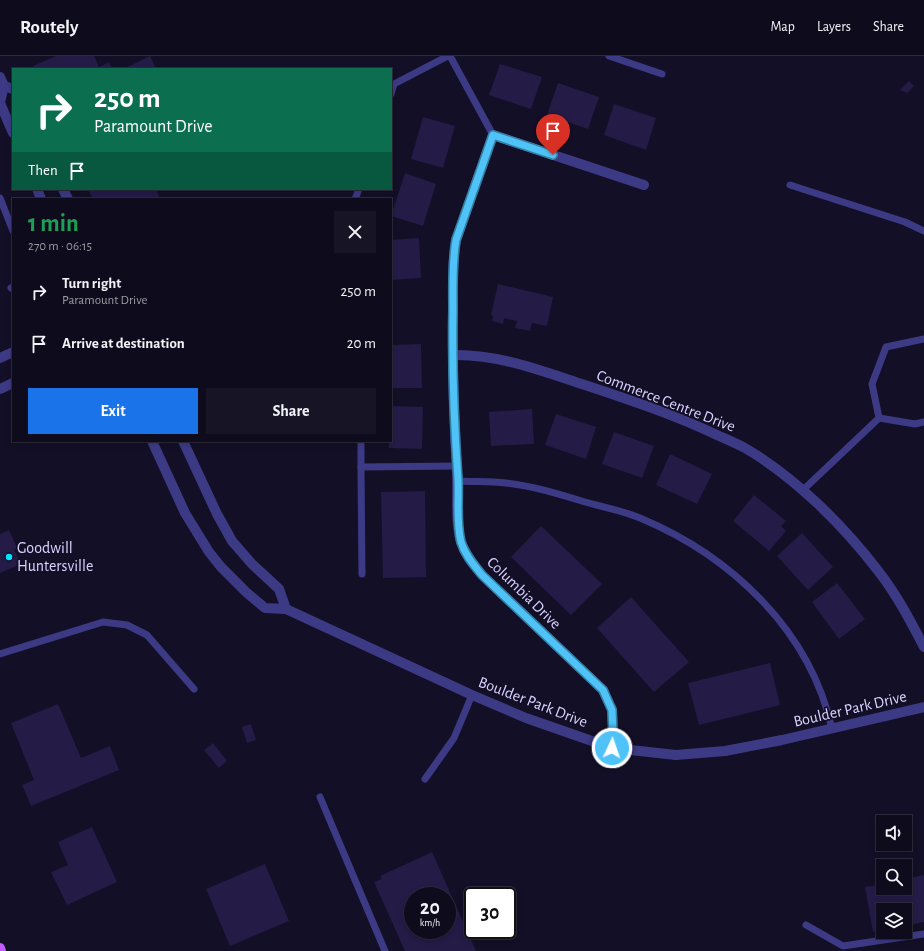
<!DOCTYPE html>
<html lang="en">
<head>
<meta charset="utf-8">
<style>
	body { margin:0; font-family:"Alegreya Sans",sans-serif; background:#171425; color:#f1f3f6; height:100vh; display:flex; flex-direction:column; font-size:15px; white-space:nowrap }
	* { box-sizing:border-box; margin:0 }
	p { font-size:13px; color:#9b9ba3 }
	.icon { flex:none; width:22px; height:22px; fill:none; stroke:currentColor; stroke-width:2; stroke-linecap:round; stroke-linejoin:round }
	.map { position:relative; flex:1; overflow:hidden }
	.details { position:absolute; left:12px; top:142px; width:380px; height:244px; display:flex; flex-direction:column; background:#0e0b1c; border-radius:0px; box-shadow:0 2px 6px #0003,0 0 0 1px #2e2b3b }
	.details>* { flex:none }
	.guide { position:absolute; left:12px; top:12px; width:380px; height:122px; border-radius:0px; box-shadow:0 2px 6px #0003,0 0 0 1px #2e2b3b; background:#0b6e4f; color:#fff; overflow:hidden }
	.controls { position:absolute; left:876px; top:759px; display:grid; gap:8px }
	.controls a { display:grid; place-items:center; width:36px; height:36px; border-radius:0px; background:#0e0b1c; box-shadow:0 2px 6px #0003,0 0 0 1px #2e2b3b; font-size:20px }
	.speed { position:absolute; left:404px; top:831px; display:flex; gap:8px; font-size:20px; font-weight:700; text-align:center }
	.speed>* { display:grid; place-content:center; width:52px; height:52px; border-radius:50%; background:#0e0b1c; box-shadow:0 2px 6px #0003,0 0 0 1px #2e2b3b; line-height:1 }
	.speed small { font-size:10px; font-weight:400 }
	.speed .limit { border:2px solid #111; border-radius:6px; background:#fff; color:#111 }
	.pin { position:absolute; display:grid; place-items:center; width:34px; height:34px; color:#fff; margin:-41px -17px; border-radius:50% 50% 50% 0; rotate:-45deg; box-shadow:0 0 4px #0007 }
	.pin .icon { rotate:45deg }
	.me { position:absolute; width:44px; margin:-22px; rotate:3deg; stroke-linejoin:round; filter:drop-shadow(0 0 3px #0008) }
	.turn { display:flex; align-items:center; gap:14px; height:84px; padding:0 16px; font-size:18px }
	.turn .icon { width:52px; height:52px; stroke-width:2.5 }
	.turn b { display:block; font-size:28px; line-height:34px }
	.then { display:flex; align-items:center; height:38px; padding:0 16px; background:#0003; gap:8px; font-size:15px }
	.round { display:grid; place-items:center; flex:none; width:42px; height:42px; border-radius:0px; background:#171425 }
	.summary { display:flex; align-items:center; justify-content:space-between; height:68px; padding:0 16px }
	h1 { font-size:24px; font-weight:700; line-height:30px; color:#1e9e55 }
	.button { display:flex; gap:8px; margin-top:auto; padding:8px 16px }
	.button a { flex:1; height:46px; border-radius:0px; background:#1a73e8; color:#fff; font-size:16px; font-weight:700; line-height:46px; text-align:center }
	.button a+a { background:#171425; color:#f1f3f6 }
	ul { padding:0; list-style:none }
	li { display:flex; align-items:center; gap:12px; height:52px; padding:0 16px }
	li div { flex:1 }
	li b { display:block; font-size:15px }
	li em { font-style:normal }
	header { display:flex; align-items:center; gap:24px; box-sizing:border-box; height:56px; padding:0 20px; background:#0e0b1c; border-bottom:1px solid #2e2b3b }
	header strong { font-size:19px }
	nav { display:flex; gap:22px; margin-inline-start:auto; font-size:14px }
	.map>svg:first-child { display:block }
</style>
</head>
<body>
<header>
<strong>Routely</strong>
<nav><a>Map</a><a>Layers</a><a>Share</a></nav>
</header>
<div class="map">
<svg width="924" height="895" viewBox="0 0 924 895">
	<rect width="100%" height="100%" fill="#130f26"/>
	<!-- building -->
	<g fill="#241b47" fill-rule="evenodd">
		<path d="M 56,0 L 94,0 L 99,11 L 109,6 L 112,13 L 35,13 L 33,10 Z"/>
		<path d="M 150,0 L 156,13 L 122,13 L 134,8 Z"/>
		<path d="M 500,8 L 542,21 L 531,53 L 489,39 Z"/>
		<path d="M 909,25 L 914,30 L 907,37 L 900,34 Z"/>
		<path d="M 558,27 L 599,41 L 588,73 L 547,59 Z"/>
		<path d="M 614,48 L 656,62 L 646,94 L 604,79 Z"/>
		<path d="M 423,61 L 455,70 L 443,112 L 411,103 Z"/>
		<path d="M 405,117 L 436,128 L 423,170 L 391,160 Z"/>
		<path d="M 88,133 L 156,133 L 160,143 L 93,143 Z"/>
		<path d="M 419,182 L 421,222 L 391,224 L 391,184 Z"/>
		<path d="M 498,228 L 553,241 L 547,270 L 532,267 L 530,275 L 515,272 L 517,265 L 504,262 L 503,268 L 492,265 L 493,260 L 491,259 Z"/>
		<path d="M 421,288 L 422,332 L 391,332 L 391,289 Z"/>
		<path d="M 391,350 L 423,351 L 422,393 L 389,392 L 389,385 L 391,385 Z"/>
		<path d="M 532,353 L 534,388 L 491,390 L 489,356 Z"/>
		<path d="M 556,358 L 596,371 L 586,403 L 545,389 Z"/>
		<path d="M 614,376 L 654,390 L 642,422 L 602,408 Z"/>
		<path d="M 670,398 L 712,418 L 697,448 L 656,429 Z"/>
		<path d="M 425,435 L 426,521 L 383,522 L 381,436 Z"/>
		<path d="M 754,439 L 786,465 L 781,470 L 786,475 L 769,495 L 733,465 Z"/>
		<path d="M 541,470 L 602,528 L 571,559 L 511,501 Z"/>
		<path d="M 9,474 L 17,492 L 14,494 L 21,508 L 0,517 L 0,478 Z"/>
		<path d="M 802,477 L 833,511 L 808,534 L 777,500 Z"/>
		<path d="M 837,527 L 865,563 L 839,583 L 812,546 Z"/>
		<path d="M 631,541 L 689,606 L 654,636 L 597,572 Z"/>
		<path d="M 770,607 L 780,649 L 699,669 L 688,627 Z"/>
		<path d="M 58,648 L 81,702 L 110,690 L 119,714 L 31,750 L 22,729 L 34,724 L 11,667 Z"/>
		<path d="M 251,668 L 256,684 L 247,687 L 242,671 Z"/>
		<path d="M 213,687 L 227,705 L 219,712 L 204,694 Z"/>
		<path d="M 92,771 L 117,826 L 67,849 L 51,816 L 68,809 L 58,786 Z"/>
		<path d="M 432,796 L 476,895 L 405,895 L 374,826 L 382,823 L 380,820 ZM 413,840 L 447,840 L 447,874 L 413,874 Z"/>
		<path d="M 265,808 L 289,865 L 230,890 L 206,833 Z"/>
		<path d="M 924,819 L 924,866 L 905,870 L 905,854 L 883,854 L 883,874 L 873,876 L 865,831 L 883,828 L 883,832 L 905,832 L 905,823 Z"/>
	</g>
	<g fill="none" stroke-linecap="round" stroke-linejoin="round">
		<!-- service -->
		<g stroke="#3d3a85" stroke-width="7">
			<path d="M 450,0 L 493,79"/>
			<path d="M 609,0 L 662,18"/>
			<path d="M 391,38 L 394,28 L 448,0"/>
			<path d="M 790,129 L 905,166 L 924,175"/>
			<path d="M 0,142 L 13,175"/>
			<path d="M 355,143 L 359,133"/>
			<path d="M 11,232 L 13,231"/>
			<path d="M 879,362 L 872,328 L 886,291 L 924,283"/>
			<path d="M 879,362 L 915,368 L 924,366"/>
			<path d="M 361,411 L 361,385"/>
			<path d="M 458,425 C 474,426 490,425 506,427 C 533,430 559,438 585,446 C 603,451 623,455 640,462 C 731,500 810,574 832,673"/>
			<path d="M 802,435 L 879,362"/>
			<path d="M 362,518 L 361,411 L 457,410"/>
			<path d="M 0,598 L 103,566 L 127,569 L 147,579 L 194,633"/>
			<path d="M 425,723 L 454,682 L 472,639"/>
			<path d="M 320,741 L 385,895"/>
			<path d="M 806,869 L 843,890 L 924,878"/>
		</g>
		<!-- minor -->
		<g stroke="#3d3a85" stroke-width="10">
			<path d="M 0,21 L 4,30"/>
			<path d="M 0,46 L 4,30 L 13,33"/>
			<path d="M 0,47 L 13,77"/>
			<path d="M 37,133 L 41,143"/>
			<path d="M 63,133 L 68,143"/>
			<path d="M 453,299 C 499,298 542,315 585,329 C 630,344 675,359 717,379 C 726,383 736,387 745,392 C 795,421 844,470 879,516 C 897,539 911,566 924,591"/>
			<path d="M 0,302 L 13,296"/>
			<path d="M 0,333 L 13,327"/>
			<path d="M 152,385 L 185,457 L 209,496 L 221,511 L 246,536 L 265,552 L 286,553 L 472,639 L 526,662 L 612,692 L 676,699 L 725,695 L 782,684 L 924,651"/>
			<path d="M 183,385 L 217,458 L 232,485 L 252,508 L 279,533 L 286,553"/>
			<path d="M 612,692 L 613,677 L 612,654 L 603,634 L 482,519 C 474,509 465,499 461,486 C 455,464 458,440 457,417 C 454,362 452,306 453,251 C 453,228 452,206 456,184 L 493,79 L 644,129"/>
		</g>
		<!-- primary -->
		<path stroke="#c25bff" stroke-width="10" d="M 0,892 L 1,895"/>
	</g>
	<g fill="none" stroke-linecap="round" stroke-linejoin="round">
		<defs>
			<path id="route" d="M 553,99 L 493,79 L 456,184 C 452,207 453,230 453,254 C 452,310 454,367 458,423 C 459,444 456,466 461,486 C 465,499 474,509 482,519 L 603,634 L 612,654 L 613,677 L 612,692"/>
		</defs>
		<!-- route casing -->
		<use href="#route" stroke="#337fa1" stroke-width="10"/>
		<!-- route -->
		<use href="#route" stroke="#4fc3f7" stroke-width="7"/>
	</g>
	<!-- markers -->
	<circle fill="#00e5ff" stroke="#130f26" stroke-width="1.5" cx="9" cy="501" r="4"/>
	<g text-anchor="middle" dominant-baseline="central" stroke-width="3.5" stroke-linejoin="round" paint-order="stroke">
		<!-- street labels -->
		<g font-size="16" fill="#d9d4ff" stroke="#130f26">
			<text transform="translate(666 345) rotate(21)">Commerce Centre Drive</text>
			<text transform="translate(524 537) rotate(44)">Columbia Drive</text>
			<text transform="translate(533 646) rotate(21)">Boulder Park Drive</text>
			<text transform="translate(850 653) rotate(-13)">Boulder Park Drive</text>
		</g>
		<!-- poi labels -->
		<g font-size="16" fill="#d9d4ff" stroke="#130f26" text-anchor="start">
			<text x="17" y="492">Goodwill<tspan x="17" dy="18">Huntersville</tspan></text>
		</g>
	</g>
</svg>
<div class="controls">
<a><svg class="icon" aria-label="sound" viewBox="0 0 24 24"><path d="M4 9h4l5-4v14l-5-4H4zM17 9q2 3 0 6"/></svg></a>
<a><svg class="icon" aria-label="search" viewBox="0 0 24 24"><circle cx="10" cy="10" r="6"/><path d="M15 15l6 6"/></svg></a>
<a><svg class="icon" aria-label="layers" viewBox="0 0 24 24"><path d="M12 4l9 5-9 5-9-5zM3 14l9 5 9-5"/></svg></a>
</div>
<div class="speed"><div>20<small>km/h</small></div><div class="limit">30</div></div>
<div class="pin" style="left:553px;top:99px;background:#d93025"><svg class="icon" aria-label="arrive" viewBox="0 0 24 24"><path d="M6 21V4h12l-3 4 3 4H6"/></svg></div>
<svg class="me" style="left:612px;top:692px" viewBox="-20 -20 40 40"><circle r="17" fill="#4fc3f7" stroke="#fff" stroke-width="3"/><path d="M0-11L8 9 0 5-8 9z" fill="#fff"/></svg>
<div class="guide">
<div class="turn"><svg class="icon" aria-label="right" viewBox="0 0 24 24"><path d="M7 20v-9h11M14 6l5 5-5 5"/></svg><div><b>250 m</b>Paramount Drive</div></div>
<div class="then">Then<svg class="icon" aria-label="arrive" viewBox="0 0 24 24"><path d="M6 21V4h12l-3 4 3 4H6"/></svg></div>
</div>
<section class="details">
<div class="summary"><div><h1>1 min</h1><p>270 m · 06:15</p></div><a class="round"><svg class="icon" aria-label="close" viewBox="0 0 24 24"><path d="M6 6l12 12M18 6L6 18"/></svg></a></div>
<ul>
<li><svg class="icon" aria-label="right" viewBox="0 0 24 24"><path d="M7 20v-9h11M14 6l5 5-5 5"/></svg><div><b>Turn right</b><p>Paramount Drive</p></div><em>250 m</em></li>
<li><svg class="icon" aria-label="arrive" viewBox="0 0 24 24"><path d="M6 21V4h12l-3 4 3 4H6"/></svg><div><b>Arrive at destination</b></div><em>20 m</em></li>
</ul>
<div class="button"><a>Exit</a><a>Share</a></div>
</section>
</div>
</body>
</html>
